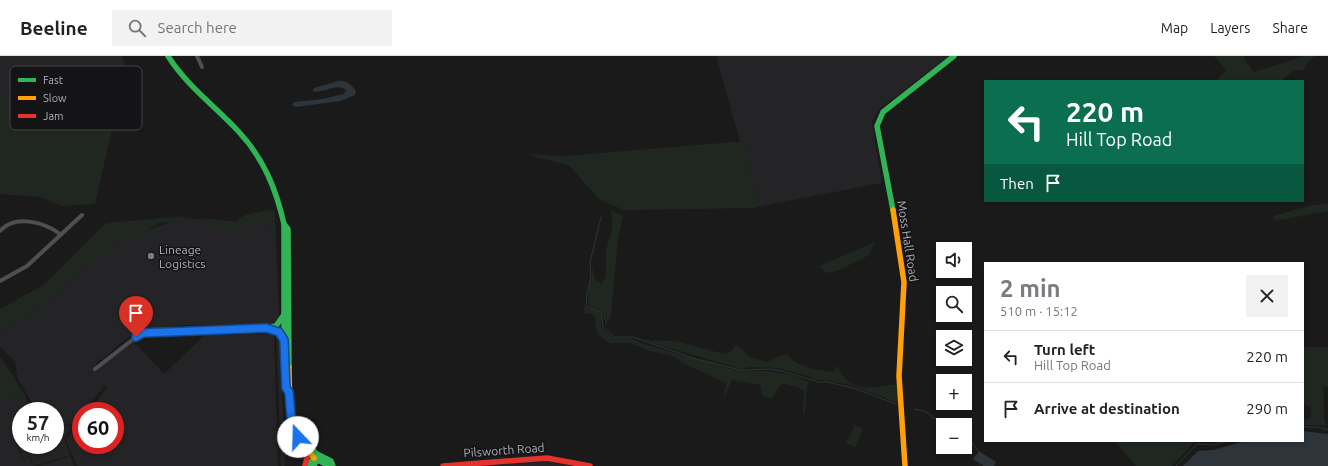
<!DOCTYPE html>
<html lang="en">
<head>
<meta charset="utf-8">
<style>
	body { margin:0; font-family:Ubuntu,sans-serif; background:#f2f2f2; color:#222; height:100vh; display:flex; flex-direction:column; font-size:15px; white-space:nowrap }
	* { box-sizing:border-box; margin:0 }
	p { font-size:13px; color:#767676 }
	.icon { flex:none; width:22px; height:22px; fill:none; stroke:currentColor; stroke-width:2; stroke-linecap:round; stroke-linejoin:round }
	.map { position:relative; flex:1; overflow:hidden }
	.drawer { position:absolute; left:984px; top:206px; width:320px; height:180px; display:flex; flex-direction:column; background:#fff; border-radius:0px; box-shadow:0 2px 6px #0003 }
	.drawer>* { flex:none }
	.guide { position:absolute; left:984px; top:24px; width:320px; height:122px; border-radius:0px; box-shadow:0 2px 6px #0003; background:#0b6e4f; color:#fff; overflow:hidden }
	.buttons { position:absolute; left:936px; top:186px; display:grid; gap:8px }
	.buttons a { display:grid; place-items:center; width:36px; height:36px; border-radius:0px; background:#fff; box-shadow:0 2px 6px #0003; font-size:20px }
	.speed { position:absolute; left:12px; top:346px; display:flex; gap:8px; font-size:20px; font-weight:700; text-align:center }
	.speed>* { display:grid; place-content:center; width:52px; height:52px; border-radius:50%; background:#fff; box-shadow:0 2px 6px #0003; line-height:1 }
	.speed small { font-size:10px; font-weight:400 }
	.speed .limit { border:6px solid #d22; background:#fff; color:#111 }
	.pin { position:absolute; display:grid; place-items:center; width:34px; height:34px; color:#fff; margin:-41px -17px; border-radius:50% 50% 50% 0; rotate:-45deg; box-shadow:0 0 4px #0007 }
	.pin .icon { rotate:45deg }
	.me { position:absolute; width:44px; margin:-22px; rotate:339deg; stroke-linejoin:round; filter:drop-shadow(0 0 3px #0008) }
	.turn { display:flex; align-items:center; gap:14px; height:84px; padding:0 16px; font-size:18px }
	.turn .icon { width:52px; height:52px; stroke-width:2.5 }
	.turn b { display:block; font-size:28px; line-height:34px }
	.then { display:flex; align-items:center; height:38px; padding:0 16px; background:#0003; gap:8px; font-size:15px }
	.round { display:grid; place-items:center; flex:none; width:42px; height:42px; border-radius:0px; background:#f2f2f2 }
	.headline { display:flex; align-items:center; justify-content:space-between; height:68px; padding:0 16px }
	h1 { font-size:24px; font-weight:700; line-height:30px; color:#797c82 }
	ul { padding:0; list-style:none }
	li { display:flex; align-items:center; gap:12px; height:52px; padding:0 16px; border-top:1px solid #e0e0e0 }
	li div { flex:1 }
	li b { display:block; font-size:15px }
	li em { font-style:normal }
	header { display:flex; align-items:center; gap:24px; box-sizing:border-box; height:56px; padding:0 20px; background:#fff; border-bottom:1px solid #e0e0e0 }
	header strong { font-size:19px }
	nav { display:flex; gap:22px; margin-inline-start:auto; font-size:14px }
	.search { width:280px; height:36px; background:#f2f2f2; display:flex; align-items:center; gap:10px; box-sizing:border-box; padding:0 14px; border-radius:0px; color:#767676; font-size:15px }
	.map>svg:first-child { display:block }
</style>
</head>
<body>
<header>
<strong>Beeline</strong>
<div class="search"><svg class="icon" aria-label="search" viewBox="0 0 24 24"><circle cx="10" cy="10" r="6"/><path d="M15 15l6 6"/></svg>Search here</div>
<nav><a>Map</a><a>Layers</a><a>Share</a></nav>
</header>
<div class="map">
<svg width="1328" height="410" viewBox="0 0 1328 410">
	<rect width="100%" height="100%" fill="#1a1a1a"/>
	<!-- built -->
	<g fill="#242426">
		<path d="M 0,0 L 122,0 L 126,14 L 117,51 L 21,30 L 0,43 Z"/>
		<path d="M 716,0 L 949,0 L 878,54 L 872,67 L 882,127 L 757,151 L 746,85 L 740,85 Z"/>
		<path d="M 183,162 L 235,166 L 269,166 L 272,182 L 276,183 L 285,410 L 281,410 L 276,270 L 184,269 L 139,274 L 120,287 L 102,304 L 99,303 L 93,313 L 132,284 L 164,318 L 205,279 L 274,278 L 278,410 L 77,410 L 65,382 L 70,379 L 81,365 L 81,389 L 115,389 L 115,355 L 89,355 L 107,332 L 103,328 L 103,332 L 70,369 L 62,368 L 55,363 L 55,355 L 37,355 L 18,323 L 15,305 L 0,291 L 0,277 L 50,245 L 85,212 L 120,184 Z"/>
		<path d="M 25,339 L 30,355 L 21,355 L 21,384 L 16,386 L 22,403 L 29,401 L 33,410 L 0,410 L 0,345 Z"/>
		<path d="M 55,365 L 59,368 L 72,371 L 64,383 L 70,399 L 34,410 L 30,400 L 23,403 L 17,386 L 21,384 L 21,389 L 55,389 Z"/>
		<path d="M 70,400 L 74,410 L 39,410 Z"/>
		<path d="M 551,403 L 578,410 L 478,410 Z"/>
	</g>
	<!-- green -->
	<g fill="#202721">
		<path d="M 1214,0 L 1244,0 L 1245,5 L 1254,16 L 1305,0 L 1315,0 L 1307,7 L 1304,14 L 1293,15 L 1281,25 L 1216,25 L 1226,14 Z"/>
		<path d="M 21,30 L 117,51 L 95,148 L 62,150 L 40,141 L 0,138 L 0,43 Z"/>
		<path d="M 746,85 L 757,151 L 755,152 L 624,154 L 600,144 L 569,109 L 531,100 L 530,98 L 565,100 Z"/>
		<path d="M 1328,147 L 1328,155 L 1275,165 L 1273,160 L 1308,150 Z"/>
		<path d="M 271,154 L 275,155 L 275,159 L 276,183 L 272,182 L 269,166 L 242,171 L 242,175 L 216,172 L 204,168 L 206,162 L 235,166 C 244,157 258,156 271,154 Z"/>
		<path d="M 611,155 L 623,160 L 618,184 L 611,258 L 606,270 C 601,255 605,255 589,250 L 588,247 L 589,229 L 592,224 L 592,210 L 595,224 L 601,228 C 610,218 604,207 606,195 C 610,177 614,175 611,155 Z"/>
		<path d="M 186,160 L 175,167 L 160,166 L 144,177 L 130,182 L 120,184 L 85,212 L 50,245 L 0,277 L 0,253 L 45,228 L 106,167 Z"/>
		<path d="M 875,186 L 869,199 L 837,215 L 827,217 L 819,210 Z"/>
		<path d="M 583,250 L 599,255 L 601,260 L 601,271 L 613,282 L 631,282 L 640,287 L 735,314 L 768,315 L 792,319 L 809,326 L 807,329 L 805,359 L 803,356 L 804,335 L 800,332 L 782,327 L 771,343 L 762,339 L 760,329 L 732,324 L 725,340 L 724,340 L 726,327 L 683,307 L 673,300 L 650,295 L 630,287 L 609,287 L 598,278 L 595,270 L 596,261 L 589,257 L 585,258 Z"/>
		<path d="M 643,284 L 676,285 L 724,298 L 731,296 L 736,288 L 749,300 L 767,306 L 779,300 L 787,298 C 797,312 818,314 834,316 L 837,309 C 850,339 871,331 898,328 L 899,347 L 847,328 L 813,323 L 812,321 L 778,312 L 749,311 L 741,313 Z"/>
		<path d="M 1303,291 L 1328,291 L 1328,331 L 1323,331 L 1324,362 L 1326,370 L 1320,369 L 1303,369 L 1303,364 L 1308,363 L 1312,358 L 1311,352 L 1303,347 Z"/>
		<path d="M 0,300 L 25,339 L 0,345 Z"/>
		<path d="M 855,369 L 863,373 L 855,391 L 846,387 Z"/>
		<path d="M 1110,385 L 1195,385 L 1172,410 L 1136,410 L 1117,388 Z"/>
	</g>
	<!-- water -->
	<g fill="#2d353b">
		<path d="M 338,25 C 345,24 352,28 356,36 L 355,39 L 340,45 L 296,51 L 292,49 L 294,46 L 322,43 L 344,38 L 346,34 C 336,26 324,38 313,35 L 314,32 Z"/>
		<path d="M 1303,375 L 1328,378 L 1328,410 L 1183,410 L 1198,395 L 1213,394 L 1245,385 L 1303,385 Z"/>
		<path d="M 979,395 L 996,406 L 994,410 L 984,410 L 973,403 Z"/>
	</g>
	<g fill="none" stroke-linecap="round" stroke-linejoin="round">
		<!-- stream -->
		<g stroke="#2d353b" stroke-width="1">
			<path d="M 601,161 L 590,206 L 591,221 L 587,238 L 586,250 L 601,256 L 603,271 L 614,281 L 633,281 L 696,303 L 741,314 L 771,313 L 782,315 L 819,326 L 827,326 L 853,332 L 896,348"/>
			<path d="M 914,353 L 924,355 L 932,360 L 932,362 L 935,362 L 938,366"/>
			<path d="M 1303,371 L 1318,371 L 1328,374"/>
			<path d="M 965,382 L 972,387 L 979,396"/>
			<path d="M 1176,410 L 1197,388 L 1213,389 L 1226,385"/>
		</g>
		<!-- street -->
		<g stroke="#4e4f53" stroke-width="4">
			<path d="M 197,0 L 202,11"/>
			<path d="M 0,175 C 15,158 44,166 60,178"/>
			<path d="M 0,225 L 27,210 L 82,159"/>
			<path d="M 268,272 L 285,275"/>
			<path d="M 95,313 L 136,281 L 143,277 L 267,272"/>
		</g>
		<!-- fast -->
		<g stroke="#30b455" stroke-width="5.5">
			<path d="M 168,0 C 187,30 215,50 239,76 C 264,103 276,133 284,168 L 288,173 L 289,311"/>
			<path d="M 893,154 L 877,70 L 883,56 L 954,0"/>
			<path d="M 284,168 L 284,284 L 286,329"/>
			<path d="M 266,272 L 276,270 L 283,260"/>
			<path d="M 302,387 L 305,387 L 317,398"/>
			<path d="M 314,402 L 329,410"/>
			<path d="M 308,410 L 317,398 L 331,405 L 333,410"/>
			<path d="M 313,410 L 319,402"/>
		</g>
		<!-- slow -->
		<g stroke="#ff9f0a" stroke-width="5.5">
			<path d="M 893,154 L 904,226 L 899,320 L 905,410"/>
			<path d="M 289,311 C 290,347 287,375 314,402"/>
		</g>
		<!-- jam -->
		<g stroke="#e5322d" stroke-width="5.5">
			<path d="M 305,394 L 307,401 L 305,410"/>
			<path d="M 443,410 L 547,402 L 590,410"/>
		</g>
	</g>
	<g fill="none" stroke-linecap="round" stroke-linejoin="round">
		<defs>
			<path id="route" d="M 136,281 L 143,277 L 266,272 L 279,276 L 284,284 L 286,332 L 289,336 L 291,360 L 298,381"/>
		</defs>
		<!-- route casing -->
		<use href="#route" stroke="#114b97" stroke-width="10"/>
		<!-- route -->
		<use href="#route" stroke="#1a73e8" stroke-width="7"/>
	</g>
	<!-- markers -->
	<circle fill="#797c82" stroke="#141416" stroke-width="1.5" cx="151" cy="200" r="4"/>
	<g text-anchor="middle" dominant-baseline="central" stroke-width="3" stroke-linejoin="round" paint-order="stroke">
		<!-- street labels -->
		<g font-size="12" fill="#acb0ba" stroke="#141416">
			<text transform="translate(908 185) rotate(81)">Moss Hall Road</text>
			<text transform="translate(504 394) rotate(-4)">Pilsworth Road</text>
		</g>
		<!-- poi labels -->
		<g font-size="12" fill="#acb0ba" stroke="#141416" text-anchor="start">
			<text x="159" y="193">Lineage<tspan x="159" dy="14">Logistics</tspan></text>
		</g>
	</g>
	<!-- legend -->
	<rect x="10" y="10" width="132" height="64" rx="6" fill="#141416" stroke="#424347" stroke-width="1"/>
	<rect x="18" y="22" width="18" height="4" fill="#30b455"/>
	<rect x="18" y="40" width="18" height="4" fill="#ff9f0a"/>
	<rect x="18" y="58" width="18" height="4" fill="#e5322d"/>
	<g font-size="11" fill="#acb0ba">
		<text x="43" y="28">Fast</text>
		<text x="43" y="46">Slow</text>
		<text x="43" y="64">Jam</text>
	</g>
</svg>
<div class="buttons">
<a><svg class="icon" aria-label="sound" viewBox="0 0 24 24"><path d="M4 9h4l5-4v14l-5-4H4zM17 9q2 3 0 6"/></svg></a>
<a><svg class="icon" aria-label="search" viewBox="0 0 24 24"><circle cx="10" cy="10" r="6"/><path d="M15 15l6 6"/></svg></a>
<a><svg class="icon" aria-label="layers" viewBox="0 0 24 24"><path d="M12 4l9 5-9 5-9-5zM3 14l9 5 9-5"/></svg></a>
<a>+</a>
<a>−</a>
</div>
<div class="speed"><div>57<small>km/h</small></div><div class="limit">60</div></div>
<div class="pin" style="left:136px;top:281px;background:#d93025"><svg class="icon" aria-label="arrive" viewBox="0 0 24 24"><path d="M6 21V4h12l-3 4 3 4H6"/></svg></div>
<svg class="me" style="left:298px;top:381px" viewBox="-20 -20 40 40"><circle r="19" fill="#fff"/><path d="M0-13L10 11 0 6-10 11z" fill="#1a73e8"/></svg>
<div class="guide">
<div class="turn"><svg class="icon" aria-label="left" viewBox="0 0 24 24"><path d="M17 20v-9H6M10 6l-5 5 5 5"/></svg><div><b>220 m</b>Hill Top Road</div></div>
<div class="then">Then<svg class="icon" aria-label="arrive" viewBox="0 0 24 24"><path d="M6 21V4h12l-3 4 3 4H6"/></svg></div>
</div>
<section class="drawer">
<div class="headline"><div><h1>2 min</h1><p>510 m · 15:12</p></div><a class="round"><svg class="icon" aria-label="close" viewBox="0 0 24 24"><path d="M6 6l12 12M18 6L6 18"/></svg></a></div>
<ul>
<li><svg class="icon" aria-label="left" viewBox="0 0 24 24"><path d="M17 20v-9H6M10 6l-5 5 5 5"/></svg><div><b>Turn left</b><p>Hill Top Road</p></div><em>220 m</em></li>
<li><svg class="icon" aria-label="arrive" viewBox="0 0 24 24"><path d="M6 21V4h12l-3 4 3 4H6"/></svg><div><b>Arrive at destination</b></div><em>290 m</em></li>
</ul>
</section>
</div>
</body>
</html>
